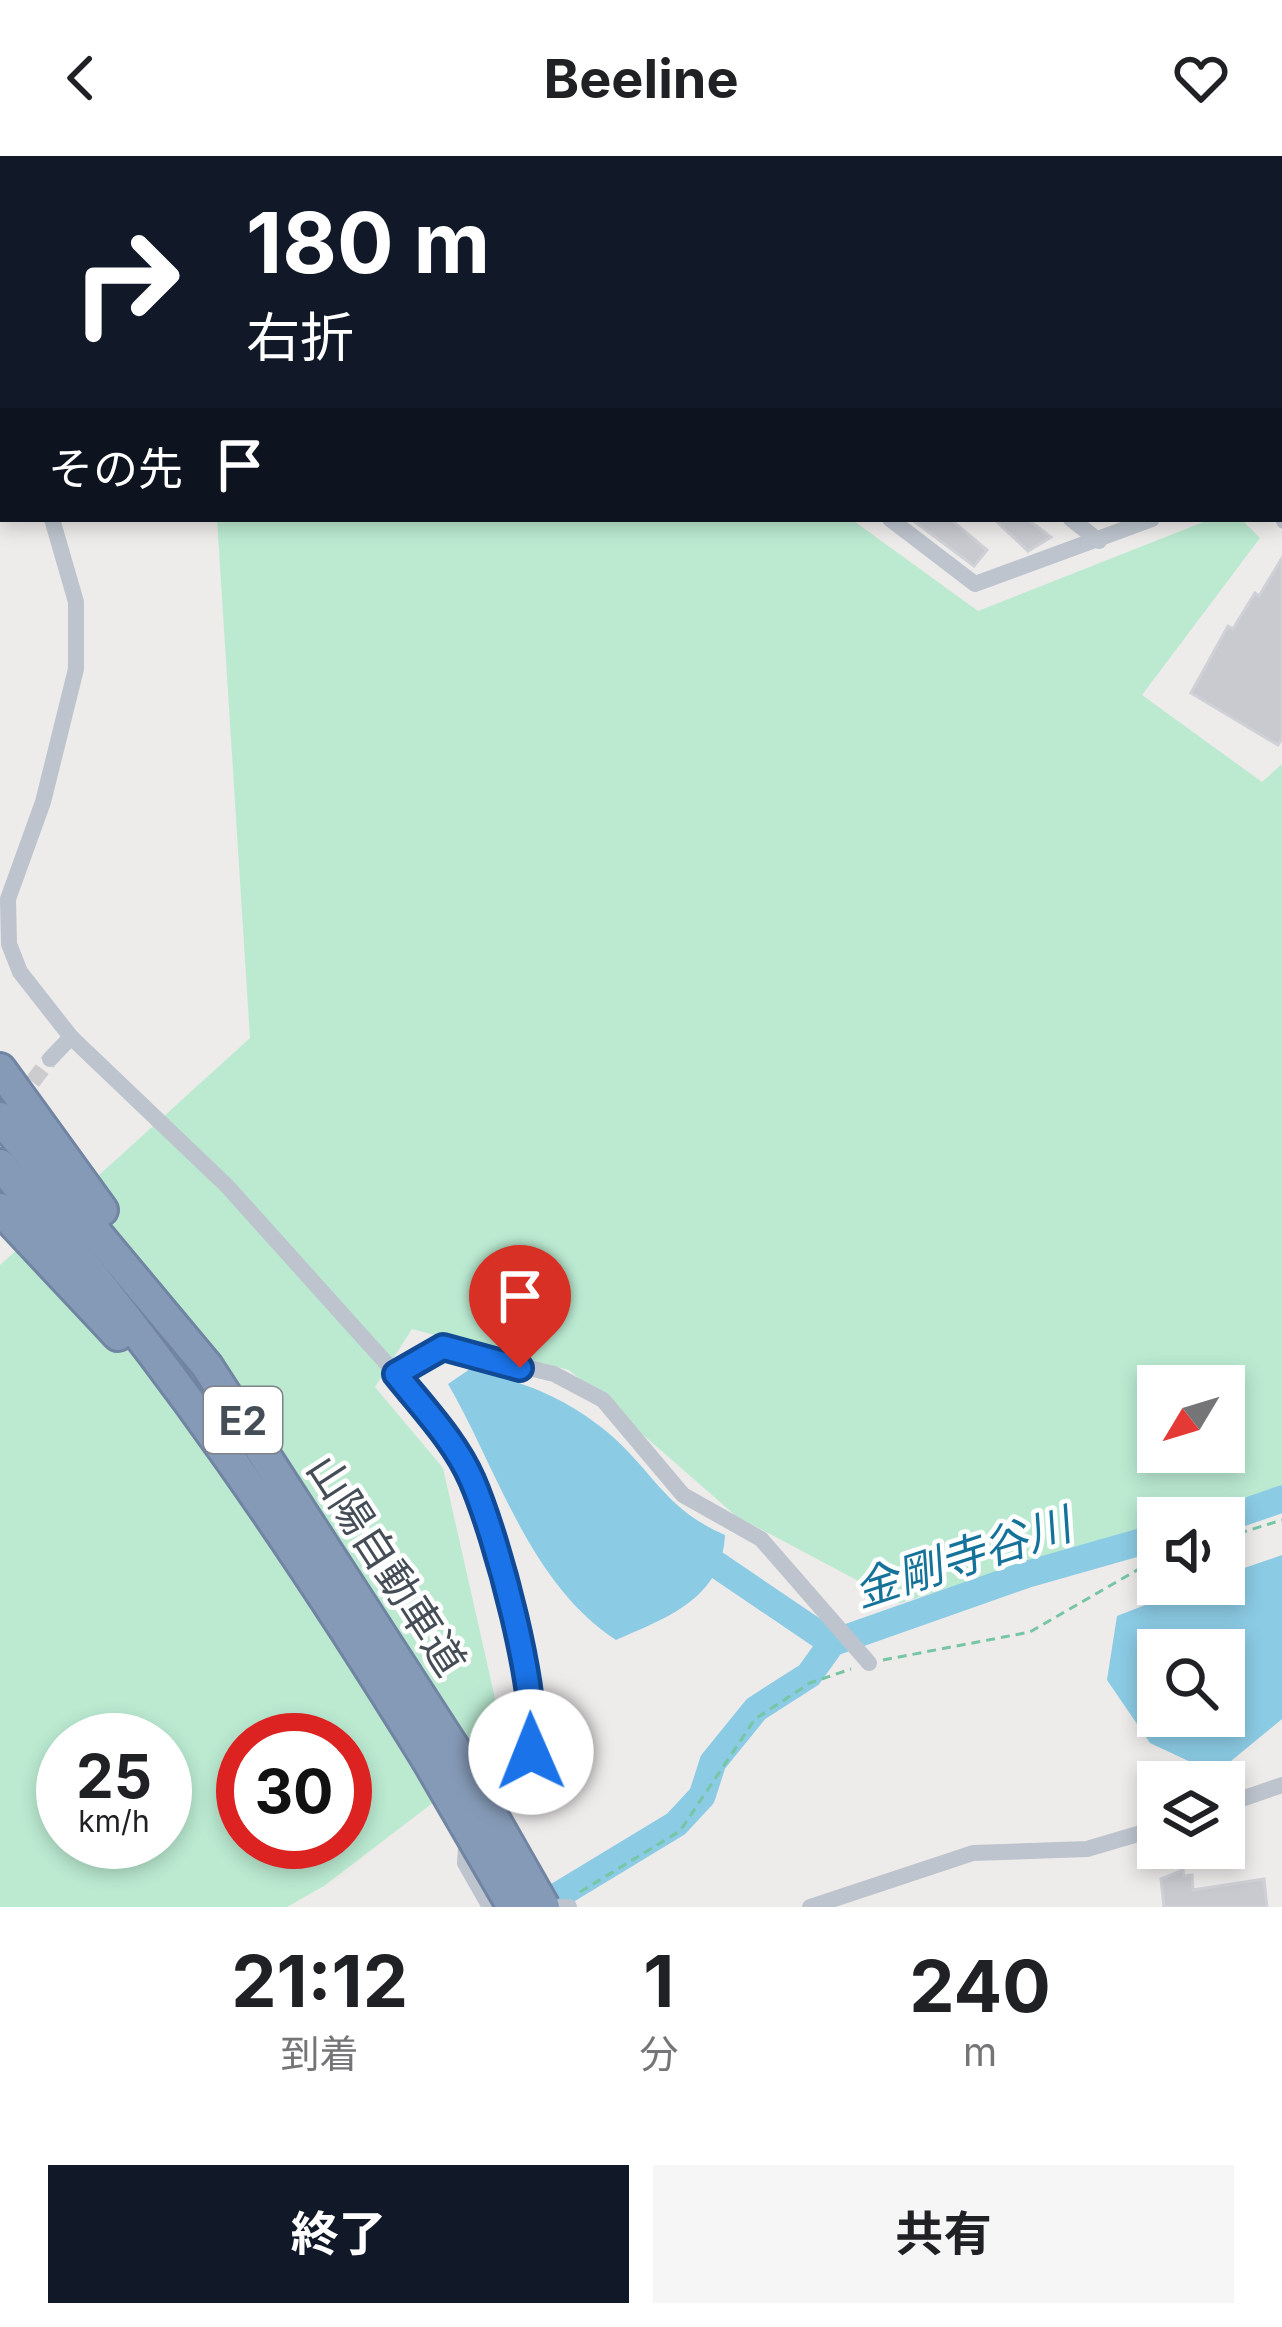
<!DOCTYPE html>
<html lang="ja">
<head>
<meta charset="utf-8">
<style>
	body { margin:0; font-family:Inter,"Noto Sans JP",sans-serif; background:#f6f6f6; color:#202124; height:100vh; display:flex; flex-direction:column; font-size:45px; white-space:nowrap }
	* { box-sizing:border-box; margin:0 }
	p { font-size:39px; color:#757577 }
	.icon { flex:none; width:66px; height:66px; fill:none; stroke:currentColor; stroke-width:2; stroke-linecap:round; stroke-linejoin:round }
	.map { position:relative; height:1751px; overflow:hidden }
	.panel { display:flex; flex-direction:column; background:#fff; flex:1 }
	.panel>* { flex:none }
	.guide { position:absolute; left:0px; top:0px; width:1284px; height:366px; box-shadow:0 6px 18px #0003; background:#111827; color:#fff; overflow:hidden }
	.needle { width:78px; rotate:232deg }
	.fabs { position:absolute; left:1137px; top:1209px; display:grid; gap:24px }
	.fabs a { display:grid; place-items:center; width:108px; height:108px; border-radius:0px; background:#fff; box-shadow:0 6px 18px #0003; font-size:60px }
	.speed { position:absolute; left:36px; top:1557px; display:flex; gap:24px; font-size:60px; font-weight:700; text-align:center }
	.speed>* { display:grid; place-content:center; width:156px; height:156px; border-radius:50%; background:#fff; box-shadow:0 6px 18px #0003; line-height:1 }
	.speed small { font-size:30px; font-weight:400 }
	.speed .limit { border:18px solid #d22; background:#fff; color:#111 }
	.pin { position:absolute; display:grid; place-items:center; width:102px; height:102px; color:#fff; margin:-123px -51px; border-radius:50% 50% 50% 0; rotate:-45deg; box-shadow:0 0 12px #0007 }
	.pin .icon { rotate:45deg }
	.me { position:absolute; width:132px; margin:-66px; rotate:359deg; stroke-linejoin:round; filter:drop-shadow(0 0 9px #0008) }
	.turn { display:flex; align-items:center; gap:42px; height:252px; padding:0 48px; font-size:54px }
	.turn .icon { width:156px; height:156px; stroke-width:2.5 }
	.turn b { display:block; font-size:84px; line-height:102px }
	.then { display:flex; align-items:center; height:114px; padding:0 48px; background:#0003; gap:24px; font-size:45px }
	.eta { display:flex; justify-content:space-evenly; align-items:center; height:204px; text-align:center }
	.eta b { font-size:72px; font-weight:700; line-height:84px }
	.cta { display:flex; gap:24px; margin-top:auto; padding:24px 48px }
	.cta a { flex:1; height:138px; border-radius:0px; background:#111827; color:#fff; font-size:48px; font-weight:700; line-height:138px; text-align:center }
	.cta a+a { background:#f6f6f6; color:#202124 }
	header { display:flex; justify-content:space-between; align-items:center; height:156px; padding:0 48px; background:#fff; font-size:54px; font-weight:700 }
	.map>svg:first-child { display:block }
</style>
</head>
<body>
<header><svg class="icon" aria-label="back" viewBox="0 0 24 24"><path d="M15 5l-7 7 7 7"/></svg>Beeline<svg class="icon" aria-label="heart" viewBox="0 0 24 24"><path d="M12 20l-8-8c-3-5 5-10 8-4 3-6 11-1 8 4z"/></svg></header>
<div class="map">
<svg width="1282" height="1751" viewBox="0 0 1282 1751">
	<rect width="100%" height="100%" fill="#eeebeb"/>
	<!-- green -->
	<path fill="#bbead1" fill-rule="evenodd" d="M 217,363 L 851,363 L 978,455 L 1211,363 L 1241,363 L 1260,382 L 1142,539 L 1262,626 L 1282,608 L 1282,1331 L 1183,1362 L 1158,1362 L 1158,1369 L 900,1447 L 736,1360 L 569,1214 L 412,1173 L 375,1231 L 443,1312 L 506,1591 L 324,1730 L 287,1751 L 0,1751 L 0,1109 L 250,882 ZM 1158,1230 L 1224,1230 L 1224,1296 L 1158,1296 ZM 63,1584 L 165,1584 L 165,1686 L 63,1686 ZM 243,1584 L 345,1584 L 345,1686 L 243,1686 Z"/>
	<!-- water -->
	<g fill="#8bcbe4" fill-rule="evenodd">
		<path d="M 470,1213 C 524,1227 561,1239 606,1275 C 653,1314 664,1353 725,1379 C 722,1443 666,1462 616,1484 C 529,1427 498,1314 448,1228 Z"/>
		<path d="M 1282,1399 L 1282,1563 L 1231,1605 L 1197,1609 L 1150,1587 L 1107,1524 L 1117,1460 L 1199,1428 L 1224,1428 L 1224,1419 ZM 1158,1494 L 1224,1494 L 1224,1560 L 1158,1560 Z"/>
	</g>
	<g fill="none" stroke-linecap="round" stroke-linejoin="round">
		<!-- river -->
		<g stroke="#8bcbe4" stroke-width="27">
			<path d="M 1224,1363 L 1282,1343"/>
			<path d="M 717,1409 L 832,1487"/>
			<path d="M 539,1751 L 676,1668 L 702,1640 L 713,1606 L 756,1553 L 809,1519 L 832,1487 L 1028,1418 L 1158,1381"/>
		</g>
	</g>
	<!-- building -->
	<g fill="#c8cad0" stroke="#cfd1d7" stroke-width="3">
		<path d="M 911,363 L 950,363 L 987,394 L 974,410 Z"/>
		<path d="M 994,363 L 1027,363 L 1051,381 L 1028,395 Z"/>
		<path d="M 1282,402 L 1282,582 L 1278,589 L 1191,537 L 1228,470 L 1233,473 L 1255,437 L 1259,440 Z"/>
		<path d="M 1183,1714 L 1184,1720 L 1192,1719 L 1193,1734 L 1264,1723 L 1267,1751 L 1164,1751 L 1161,1723 Z"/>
	</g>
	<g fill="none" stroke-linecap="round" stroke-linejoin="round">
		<!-- minor-tunnel -->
		<path stroke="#cccbcd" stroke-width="16" stroke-dasharray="16 8" stroke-linecap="butt" d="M 18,945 L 50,903"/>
		<defs>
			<g id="motorway">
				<path d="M 0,913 L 102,1054"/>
				<path d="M 0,962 L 207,1210 L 453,1591"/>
				<path d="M 0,1009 C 162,1194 298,1394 427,1603"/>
				<path d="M 0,1053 L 118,1179"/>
			</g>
		</defs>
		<!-- motorway casing -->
		<use href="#motorway" stroke="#7185a3" stroke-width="36"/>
		<!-- path -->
		<g stroke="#76c5a4" stroke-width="3" stroke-dasharray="9 6" stroke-linecap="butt">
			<path d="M 1224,1382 L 1282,1364"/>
			<path d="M 883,1504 L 1030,1476 L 1158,1402"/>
			<path d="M 580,1736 L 680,1675 L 755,1563 L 810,1527 L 851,1513"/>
		</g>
		<!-- service -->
		<path stroke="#bdc4cd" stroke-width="9" d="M 1279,363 L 1282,368"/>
		<!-- minor -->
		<g stroke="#bdc4cd" stroke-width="16">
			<path d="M 291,0 L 295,3"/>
			<path d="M 403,0 L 407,3"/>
			<path d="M 532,0 L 535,3"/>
			<path d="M 662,0 L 666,3"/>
			<path d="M 796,0 L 800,3"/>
			<path d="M 851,0 L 855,3"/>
			<path d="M 478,3 L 480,0"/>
			<path d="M 712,3 L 714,0"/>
			<path d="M 1001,3 L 1005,0"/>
			<path d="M 1271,3 L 1274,0"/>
			<path d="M 1281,186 L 1282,189"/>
			<path d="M 0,299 L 3,302"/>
			<path d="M 1281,313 L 1282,313"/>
			<path d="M 52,363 L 76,446 L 76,513 L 43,646 L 8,743 L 9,788 L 20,816 L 71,881 L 227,1030 L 396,1218 L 453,1290 L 473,1326 L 526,1513 L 535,1565 L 531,1596 L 518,1625 L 481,1655"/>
			<path d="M 890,363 L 975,428 L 1152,363"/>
			<path d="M 1071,363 L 1099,385"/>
			<path d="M 50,903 L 71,881"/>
			<path d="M 396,1218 L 443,1191 L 554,1218 L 603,1244 L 683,1339 L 761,1383 L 869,1507"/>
			<path d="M 1224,1649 L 1282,1629"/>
			<path d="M 467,1676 L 465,1707 L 490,1751"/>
			<path d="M 562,1751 L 569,1751"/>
			<path d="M 810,1751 L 973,1697 L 1087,1693 L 1158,1672"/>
		</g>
		<!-- motorway -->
		<use href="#motorway" stroke="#859ab7" stroke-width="30"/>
		<defs>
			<g id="motorway-bridge">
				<path d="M 453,1591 L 544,1751"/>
				<path d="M 427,1603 L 513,1751"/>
			</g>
		</defs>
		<!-- motorway-bridge casing -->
		<use href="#motorway-bridge" stroke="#7185a3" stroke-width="36" stroke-linecap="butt"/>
		<!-- motorway-bridge -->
		<use href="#motorway-bridge" stroke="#859ab7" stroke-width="30"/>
	</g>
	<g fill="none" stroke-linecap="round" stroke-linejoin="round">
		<defs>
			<path id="route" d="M 520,1212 L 443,1191 L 396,1218 C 423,1252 455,1285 472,1324 C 497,1382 539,1536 531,1596"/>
		</defs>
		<!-- route casing -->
		<use href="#route" stroke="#114b97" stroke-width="30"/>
		<!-- route -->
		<use href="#route" stroke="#1a73e8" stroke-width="21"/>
	</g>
	<g text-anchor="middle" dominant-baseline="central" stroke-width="9" stroke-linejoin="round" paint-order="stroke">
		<!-- shield labels -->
		<rect fill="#fff" stroke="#7d8289" stroke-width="3" x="204" y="1231" width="78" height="66" rx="9"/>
		<g font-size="39" font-weight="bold" fill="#454d57">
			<text x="243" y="1264">E2</text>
		</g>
		<!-- street labels -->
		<g font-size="42" fill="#454d57" stroke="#fff">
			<text transform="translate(387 1409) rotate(57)">山陽自動車道</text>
		</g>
		<!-- water labels -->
		<g font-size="45" font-style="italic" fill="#15739a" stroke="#fff">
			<text transform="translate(962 1401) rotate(-18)">金剛寺谷川</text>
		</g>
	</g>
</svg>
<div class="fabs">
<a><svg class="needle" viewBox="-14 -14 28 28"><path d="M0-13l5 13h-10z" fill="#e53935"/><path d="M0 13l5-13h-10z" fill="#757577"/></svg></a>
<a><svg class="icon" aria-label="sound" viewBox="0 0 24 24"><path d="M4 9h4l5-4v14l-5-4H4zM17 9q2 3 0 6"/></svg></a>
<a><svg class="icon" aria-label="search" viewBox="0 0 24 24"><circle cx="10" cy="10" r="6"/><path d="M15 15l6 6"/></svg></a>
<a><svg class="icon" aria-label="layers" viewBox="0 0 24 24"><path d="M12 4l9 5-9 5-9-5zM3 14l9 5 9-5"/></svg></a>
</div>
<div class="speed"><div>25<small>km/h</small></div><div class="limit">30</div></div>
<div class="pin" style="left:520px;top:1212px;background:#d93025"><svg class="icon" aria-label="arrive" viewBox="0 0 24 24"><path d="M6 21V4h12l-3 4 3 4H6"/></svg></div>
<svg class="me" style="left:531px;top:1596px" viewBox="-20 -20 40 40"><circle r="19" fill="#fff"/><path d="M0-13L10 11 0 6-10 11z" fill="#1a73e8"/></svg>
<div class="guide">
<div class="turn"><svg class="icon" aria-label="right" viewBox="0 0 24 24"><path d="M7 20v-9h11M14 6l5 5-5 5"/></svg><div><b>180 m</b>右折</div></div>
<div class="then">その先<svg class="icon" aria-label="arrive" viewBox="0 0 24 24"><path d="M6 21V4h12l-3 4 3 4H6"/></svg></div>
</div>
</div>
<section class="panel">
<div class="eta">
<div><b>21:12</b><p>到着</p></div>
<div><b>1</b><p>分</p></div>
<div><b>240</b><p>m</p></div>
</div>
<div class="cta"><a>終了</a><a>共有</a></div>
</section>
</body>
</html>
